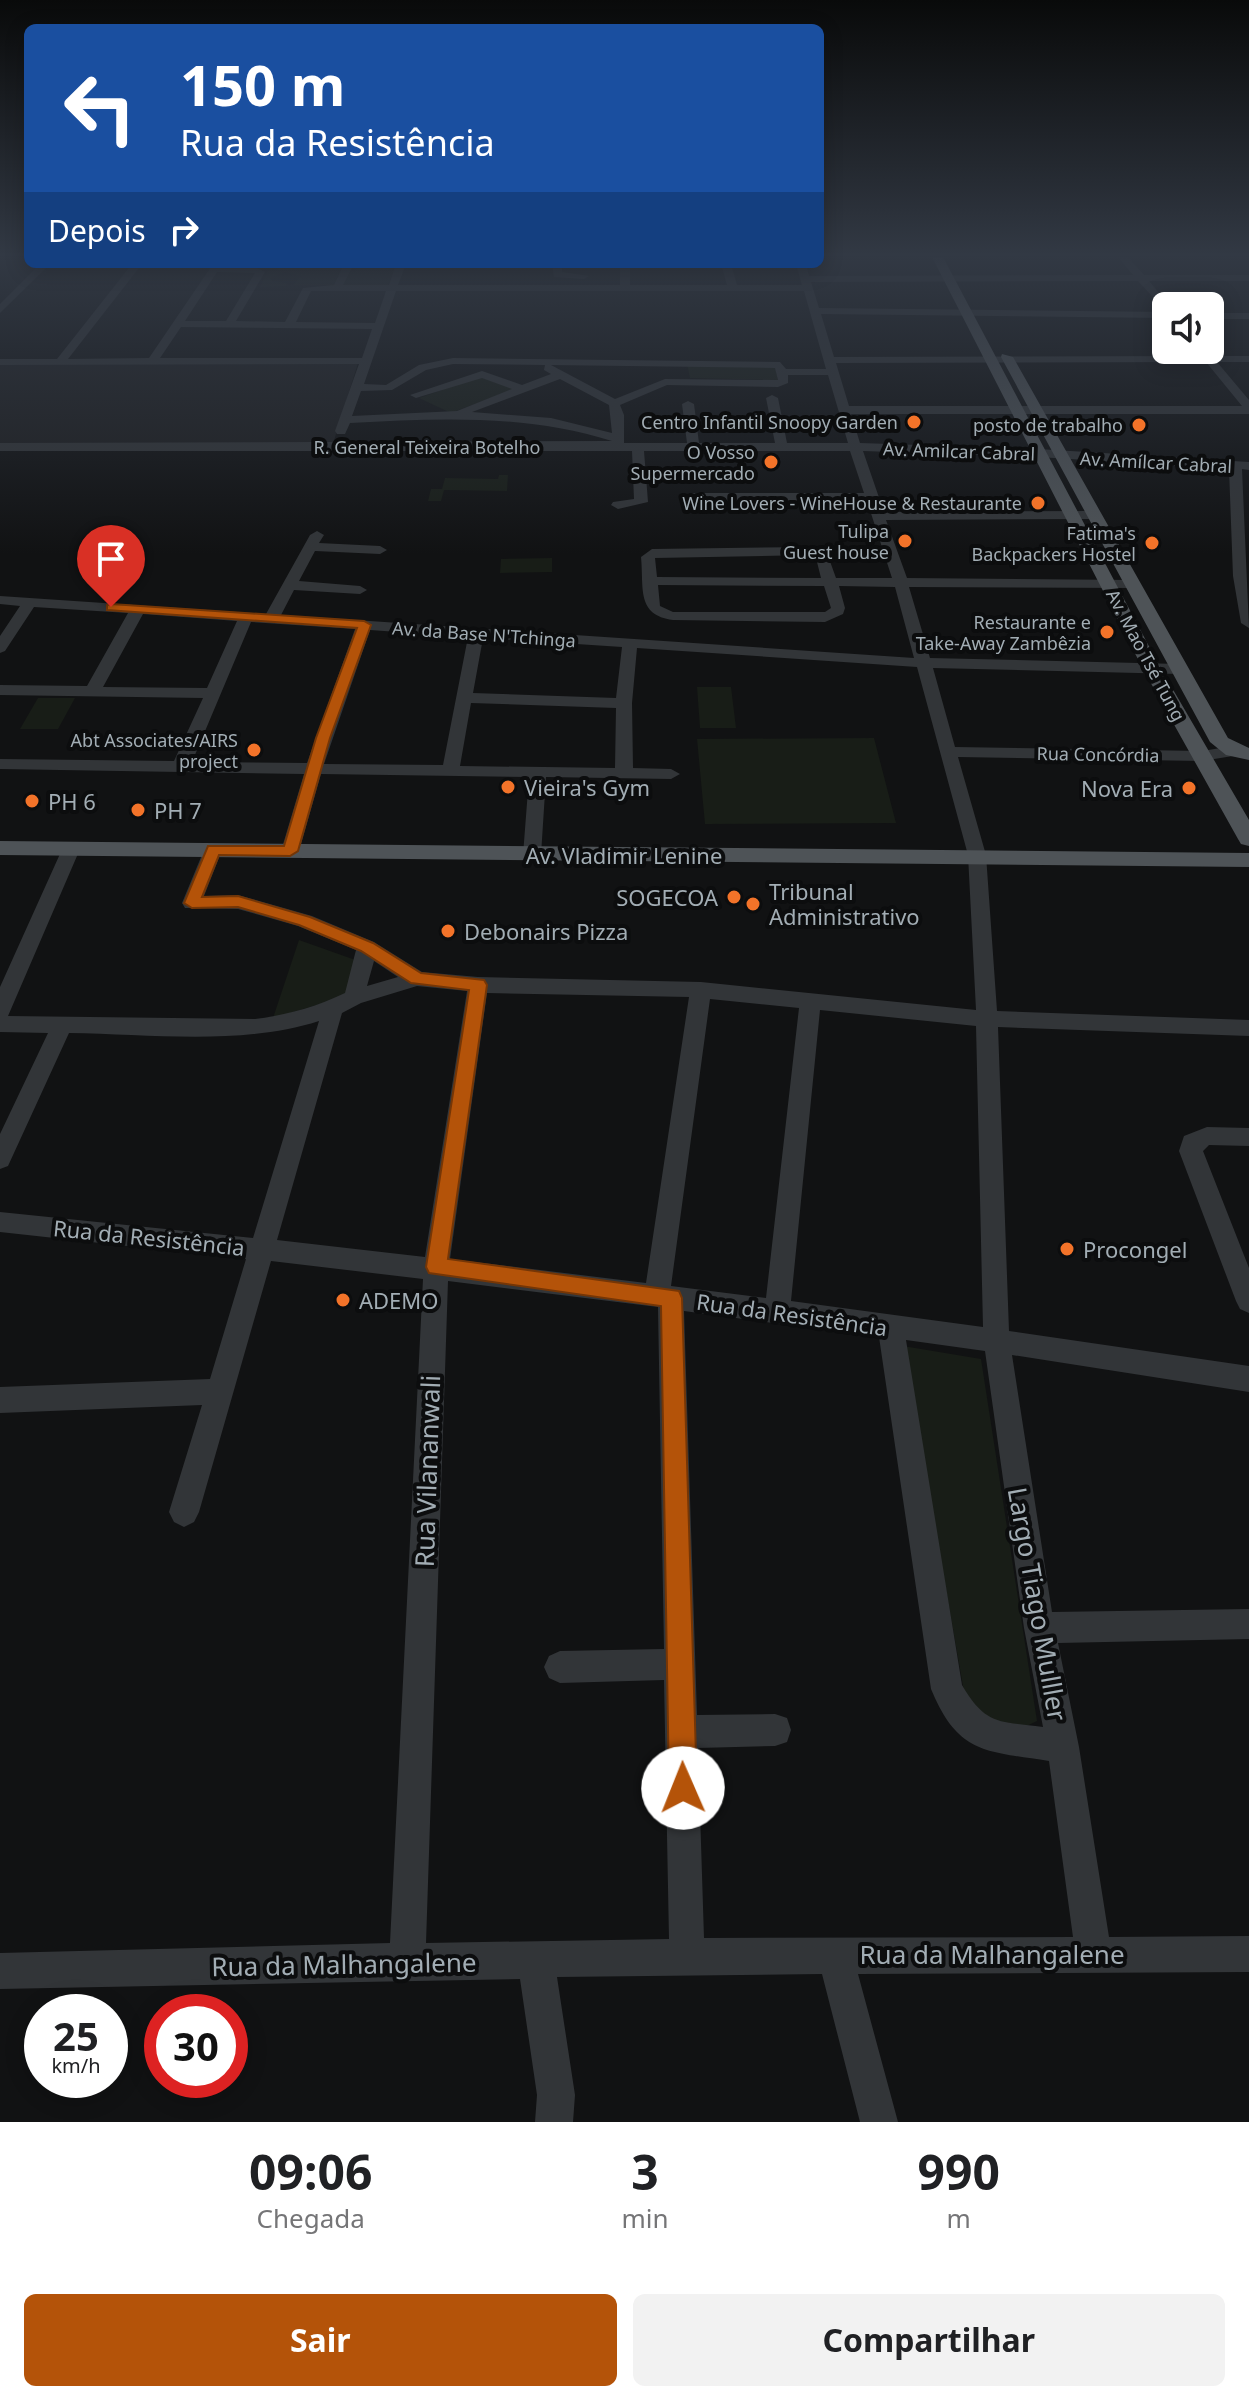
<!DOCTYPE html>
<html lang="pt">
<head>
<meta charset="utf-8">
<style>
	body { margin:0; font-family:"Noto Sans",sans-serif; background:#f2f2f2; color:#202124; height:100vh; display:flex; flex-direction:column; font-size:30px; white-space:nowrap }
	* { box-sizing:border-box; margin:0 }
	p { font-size:26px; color:#757577 }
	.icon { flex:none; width:44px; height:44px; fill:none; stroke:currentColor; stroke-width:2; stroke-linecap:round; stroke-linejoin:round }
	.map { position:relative; height:2122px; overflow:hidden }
	.panel { display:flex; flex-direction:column; background:#fff; flex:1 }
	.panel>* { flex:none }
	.hud { position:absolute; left:24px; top:24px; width:800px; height:244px; border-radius:12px; box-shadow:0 4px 20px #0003; background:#1a4fa0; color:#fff; overflow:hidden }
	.controls { position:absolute; left:1152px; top:292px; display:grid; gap:16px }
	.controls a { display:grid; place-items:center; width:72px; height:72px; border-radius:12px; background:#fff; box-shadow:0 4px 20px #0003; font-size:40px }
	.speed { position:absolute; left:24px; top:1994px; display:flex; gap:16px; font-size:40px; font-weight:700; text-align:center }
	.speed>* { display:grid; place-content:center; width:104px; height:104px; border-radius:50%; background:#fff; box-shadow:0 4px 20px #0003; line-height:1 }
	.speed small { font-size:20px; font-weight:400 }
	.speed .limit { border:12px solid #d22; background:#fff; color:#111 }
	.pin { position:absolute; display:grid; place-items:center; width:68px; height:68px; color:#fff; margin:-82px -34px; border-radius:50% 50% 50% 0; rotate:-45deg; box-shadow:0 0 8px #0007 }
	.pin .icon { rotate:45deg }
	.me { position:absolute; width:88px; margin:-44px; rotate:359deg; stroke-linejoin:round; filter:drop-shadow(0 0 6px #0008) }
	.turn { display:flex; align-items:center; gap:28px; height:168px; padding:0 24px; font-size:36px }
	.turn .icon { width:104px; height:104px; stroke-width:2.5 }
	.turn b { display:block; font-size:56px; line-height:68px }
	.then { display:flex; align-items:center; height:76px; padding:0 24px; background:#0003; gap:16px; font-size:30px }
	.eta { display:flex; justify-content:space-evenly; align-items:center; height:136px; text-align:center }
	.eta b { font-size:48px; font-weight:700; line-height:56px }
	.button { display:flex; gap:16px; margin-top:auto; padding:16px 24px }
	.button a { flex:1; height:92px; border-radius:12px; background:#b45309; color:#fff; font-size:32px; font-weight:700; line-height:92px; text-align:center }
	.button a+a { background:#f2f2f2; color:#202124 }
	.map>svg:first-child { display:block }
</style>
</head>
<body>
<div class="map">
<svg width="1249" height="2122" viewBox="0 0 1249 2122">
	<rect width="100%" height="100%" fill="#111213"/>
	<!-- built -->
	<path fill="#1d1e20" d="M 0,363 L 358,363 L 332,447 L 0,446 Z"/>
	<!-- green -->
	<g fill="#181d17">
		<path d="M 358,264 L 397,264 L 388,285 L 343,285 L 350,272 L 355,271 Z"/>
		<path d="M 342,267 L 334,285 L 293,285 L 301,276 L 285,272 L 270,278 L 272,281 L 287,283 L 286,286 L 260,287 L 268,271 L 290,267 Z"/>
		<path d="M 687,364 L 775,364 L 778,380 L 690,378 Z"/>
		<path d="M 485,375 L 517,388 L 451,413 L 419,398 Z"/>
		<path d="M 499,475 L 508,475 L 507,491 L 444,490 L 441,501 L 428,501 L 431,489 L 442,489 L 445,478 L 498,479 Z"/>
		<path d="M 552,558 L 552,572 L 500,573 L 501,559 Z"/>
		<path d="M 697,687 L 731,687 L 736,728 L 700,728 Z"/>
		<path d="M 38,698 L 75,698 L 58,729 L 20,729 Z"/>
		<path d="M 874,738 L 896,823 L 705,824 L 697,739 Z"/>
		<path d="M 299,940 L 361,962 L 344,997 L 273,1018 Z"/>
		<path d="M 903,1346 L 981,1359 L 1037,1721 L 1014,1732 L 975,1724 L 963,1686 Z"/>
	</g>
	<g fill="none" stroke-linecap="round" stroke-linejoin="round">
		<!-- minor -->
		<g fill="#323538" fill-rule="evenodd">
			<path d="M 1118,257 L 1128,257 L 1144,275 L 1249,275 L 1249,281 L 1149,281 L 1170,306 L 1166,306 L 1166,311 L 1138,281 L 811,282 L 819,308 L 1166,312 L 1166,318 L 821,314 L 834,357 L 1200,356 L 1197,350 L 1207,350 L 1212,356 L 1249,356 L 1249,362 L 1217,362 L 1249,400 L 1249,414 L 851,414 L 860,443 L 1038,449 L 1249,462 L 1249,470 L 1242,469 L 1249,628 L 1241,623 L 1233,576 L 1229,469 L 1038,457 L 863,451 L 884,512 L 1093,511 L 1100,515 L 1093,519 L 886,520 L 907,578 L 1133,580 L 1140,584 L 1133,588 L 909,587 L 930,658 L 1179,664 L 1187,669 L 1179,674 L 933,668 L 955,747 L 1202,751 L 1233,746 L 1242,751 L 1239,755 L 1202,761 L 958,757 L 986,855 L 997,1011 L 1249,1020 L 1249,1036 L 998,1027 L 1009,1331 L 1249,1366 L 1249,1392 L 1012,1355 L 1052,1612 L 1249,1609 L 1249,1639 L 1058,1643 L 1079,1747 L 1109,1937 L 1249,1936 L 1249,1972 L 858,1974 L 898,2122 L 860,2122 L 822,1974 L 557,1977 L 575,2095 L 573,2122 L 535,2122 L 537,2095 L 520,1979 L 0,1989 L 0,1953 L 390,1943 L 423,1279 L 271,1261 L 199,1512 L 194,1522 L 184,1527 L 174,1522 L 169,1512 L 202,1405 L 0,1413 L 0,1387 L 210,1379 L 246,1259 L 0,1232 L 0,1212 L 253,1238 L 319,1021 C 240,1046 151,1034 69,1033 L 8,1166 L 0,1169 L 0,1134 L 48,1033 L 0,1032 L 0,987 L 64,845 L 71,843 L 80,849 L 8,1016 L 255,1019 C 287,1015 316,1007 345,993 L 356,950 L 298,926 L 238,909 L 185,908 L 182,903 L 204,850 L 213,844 L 222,850 L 204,896 L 238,895 L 312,916 L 374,942 L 422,972 L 478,977 L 701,982 L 976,1010 L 968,855 L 917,667 L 637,648 L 632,703 L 633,768 L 671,769 L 680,774 L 671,779 L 546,777 L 541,855 L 532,861 L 523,855 L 529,777 L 321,774 L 299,851 L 290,857 L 281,851 L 304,774 L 0,769 L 0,759 L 174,761 L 203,698 L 0,695 L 0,685 L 87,686 L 128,613 L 34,607 L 5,651 L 0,653 L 0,636 L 20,606 L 0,604 L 0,596 L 266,614 L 310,535 L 317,531 L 324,535 L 319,543 L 380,546 L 387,550 L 380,554 L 315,551 L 299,581 L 360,586 L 367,590 L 360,594 L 294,590 L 281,615 L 914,658 L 895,587 L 839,586 L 845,608 L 843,614 L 825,622 L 673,620 C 636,615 644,588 641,557 L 652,549 L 811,547 L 827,553 L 836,578 L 892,578 L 867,501 L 689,501 L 682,497 L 689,493 L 864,493 L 850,451 L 644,451 L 648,502 L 618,509 L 611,505 L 613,502 L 634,499 L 632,451 L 0,451 L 0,443 L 612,441 C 526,414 439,418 350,423 L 345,434 L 337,434 L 335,431 L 359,364 L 0,365 L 0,359 L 57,359 L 132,264 L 142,264 L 68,359 L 149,358 L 213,264 L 253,266 L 265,272 L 236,321 L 285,322 L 303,288 L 334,285 L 344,264 L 354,264 L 343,285 L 389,285 L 396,264 L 406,264 L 398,285 L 620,285 L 620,264 L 630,264 L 630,285 L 727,285 L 721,264 L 731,264 L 737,285 L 802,285 L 796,264 L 806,264 L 809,276 L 1133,275 ZM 217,272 L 255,273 L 226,321 L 185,321 ZM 311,291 L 386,291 L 375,323 L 296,322 ZM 396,291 L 804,291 L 826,369 L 786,369 L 780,362 L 453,358 L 419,365 L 386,385 L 364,384 ZM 181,327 L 372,329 L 362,358 L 160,358 ZM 1206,362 L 1242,406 L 849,406 L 836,363 ZM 453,364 L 545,365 L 544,370 L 551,374 L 522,385 L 482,371 L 410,395 L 416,398 L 482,378 L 512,389 L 457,411 L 352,416 L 361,391 L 392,390 L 426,370 ZM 551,365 L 775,368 L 778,380 L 665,379 L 615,399 ZM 788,375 L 828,375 L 848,443 L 787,443 L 778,398 L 772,395 L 766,398 L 775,443 L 699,443 L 694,404 L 688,401 L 682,404 L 687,443 L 624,443 L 624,415 L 620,405 L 667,385 L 778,387 L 788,383 ZM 560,379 L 609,405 L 612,433 L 551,418 L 472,412 ZM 809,555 L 816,558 L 821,578 L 657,577 L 655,558 ZM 658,585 L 824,586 L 831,608 L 825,612 L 673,612 L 660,606 ZM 143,614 L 237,621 L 207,688 L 103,687 ZM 251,622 L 355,629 L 307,763 L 192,762 ZM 370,630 L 468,637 L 443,765 L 324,764 ZM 483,638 L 622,647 L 616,698 L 473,693 ZM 471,703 L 616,708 L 615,768 L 460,766 ZM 374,961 L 398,977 L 367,986 ZM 417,986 L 467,991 L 425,1257 L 277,1240 L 342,1013 L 361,1003 ZM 487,993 L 689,997 L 646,1283 L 450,1259 ZM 710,999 L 799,1008 L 766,1298 L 671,1286 ZM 820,1010 L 976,1026 L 983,1327 L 791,1301 ZM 448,1281 L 658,1307 L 664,1649 L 560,1651 L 549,1656 L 544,1667 L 549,1678 L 560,1683 L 664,1680 L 669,1939 L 426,1943 ZM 684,1311 L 879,1337 L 931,1689 C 958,1754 985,1751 1049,1761 L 1073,1937 L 704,1938 L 698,1748 L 775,1746 L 787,1742 L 791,1730 L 787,1718 L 775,1714 L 697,1715 ZM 906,1340 L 985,1351 L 1024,1628 L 1043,1727 C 999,1721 986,1726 962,1685 Z"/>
			<path d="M 40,264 L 50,264 L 0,313 L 0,304 Z"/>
			<path d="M 552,264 L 562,264 L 562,272 L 589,276 L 584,279 L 554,277 Z"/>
			<rect x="1210" y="313" width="39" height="6"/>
			<path d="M 1207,1127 L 1249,1128 L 1249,1146 L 1209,1145 L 1203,1151 L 1249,1268 L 1249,1313 L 1240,1309 L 1236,1301 L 1179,1151 L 1184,1136 Z"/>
		</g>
		<!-- major -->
		<g fill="#4e5357" fill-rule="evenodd">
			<path d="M 932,257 L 943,257 L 1161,669 L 1249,820 L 1249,846 L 1241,844 L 1238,839 L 1143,669 Z"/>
			<path d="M 1002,354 L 1013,357 L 1228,738 L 1249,748 L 1249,760 L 1226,755 L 1210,742 L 1001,357 Z"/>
			<path d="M 0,841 L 1249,853 L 1249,867 L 0,855 Z"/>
		</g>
	</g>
	<!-- sky -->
	<linearGradient id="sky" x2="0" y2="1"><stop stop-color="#090a0a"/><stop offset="0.46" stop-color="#323944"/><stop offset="1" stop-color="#323944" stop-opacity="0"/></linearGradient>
	<rect width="1249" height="554" fill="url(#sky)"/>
	<!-- route -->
	<path fill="#b45309" stroke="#753606" stroke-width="2" d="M 111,604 L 364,621 L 371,625 L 330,738 L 298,851 L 290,856 L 219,855 L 202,897 L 238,896 L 310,917 L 373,943 L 421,973 L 484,980 L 487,985 L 448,1259 L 679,1291 L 682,1298 L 697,1788 L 693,1798 L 683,1802 L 673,1798 L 669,1788 L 661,1306 L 429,1273 L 426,1267 L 469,990 L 411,983 L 361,951 L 299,925 L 238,907 L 192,908 L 184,903 L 208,846 L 284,846 L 316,738 L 357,628 L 107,610 L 107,605 Z"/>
	<!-- markers -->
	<g fill="#f37329" stroke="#0c0d0e" stroke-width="3">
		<circle cx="914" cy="422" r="8"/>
		<circle cx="1139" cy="425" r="8"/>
		<circle cx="771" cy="462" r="8"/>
		<circle cx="1038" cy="503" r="8"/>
		<circle cx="905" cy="541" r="8"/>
		<circle cx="1152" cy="543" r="8"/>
		<circle cx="1107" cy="632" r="8"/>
		<circle cx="254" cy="750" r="8"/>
		<circle cx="508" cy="787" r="8"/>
		<circle cx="1189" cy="788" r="8"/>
		<circle cx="32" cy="801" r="8"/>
		<circle cx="138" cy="810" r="8"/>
		<circle cx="734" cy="897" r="8"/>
		<circle cx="753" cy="904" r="8"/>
		<circle cx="448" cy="931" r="8"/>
		<circle cx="1067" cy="1249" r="8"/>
		<circle cx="343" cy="1300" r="8"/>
	</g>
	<g text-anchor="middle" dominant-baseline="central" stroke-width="8" stroke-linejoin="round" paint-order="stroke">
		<!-- far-poi labels -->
		<g font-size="18" fill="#a2adb4" stroke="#0c0d0e" text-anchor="end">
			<text x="898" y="422">Centro Infantil Snoopy Garden</text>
			<text x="1123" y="425">posto de trabalho</text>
			<text x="755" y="452">O Vosso<tspan x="755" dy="21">Supermercado</tspan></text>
			<text x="1022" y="503">Wine Lovers - WineHouse &amp; Restaurante</text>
			<text x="889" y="531">Tulipa<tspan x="889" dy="21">Guest house</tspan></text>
			<text x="1136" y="533">Fatima's<tspan x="1136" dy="21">Backpackers Hostel</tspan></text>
			<text x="1091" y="622">Restaurante e<tspan x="1091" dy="21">Take-Away Zambêzia</tspan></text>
			<text x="238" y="740">Abt Associates/AIRS<tspan x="238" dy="21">project</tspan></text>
		</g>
		<!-- far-street labels -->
		<g font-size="18" fill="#a2adb4" stroke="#0c0d0e">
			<text x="427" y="447">R. General Teixeira Botelho</text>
			<text transform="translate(959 451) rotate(2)">Av. Amilcar Cabral</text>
			<text transform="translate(1156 462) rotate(3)">Av. Amílcar Cabral</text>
			<text transform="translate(484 634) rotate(4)">Av. da Base N'Tchinga</text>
			<text transform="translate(1146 655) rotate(62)">Av. Mao Tsé Tung</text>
			<text transform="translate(1098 754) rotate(1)">Rua Concórdia</text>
		</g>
		<!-- poi labels -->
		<g font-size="22" fill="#a2adb4" stroke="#0c0d0e" text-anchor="start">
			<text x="524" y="787">Vieira's Gym</text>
			<text x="1173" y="788" text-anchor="end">Nova Era</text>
			<text x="48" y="801">PH 6</text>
			<text x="154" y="810">PH 7</text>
			<text x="769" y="891">Tribunal<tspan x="769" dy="25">Administrativo</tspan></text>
			<text x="718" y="897" text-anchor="end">SOGECOA</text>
			<text x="464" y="931">Debonairs Pizza</text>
			<text x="1083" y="1249">Procongel</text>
			<text x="359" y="1300">ADEMO</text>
		</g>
		<!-- street labels -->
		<g font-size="22" fill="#a2adb4" stroke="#0c0d0e">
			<text x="624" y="855">Av. Vladimir Lenine</text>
			<text transform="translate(149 1237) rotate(6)">Rua da Resistência</text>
			<text transform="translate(792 1314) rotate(8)">Rua da Resistência</text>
		</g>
		<!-- near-street labels -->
		<g font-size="26" fill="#a2adb4" stroke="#0c0d0e">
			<text transform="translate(427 1471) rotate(-88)">Rua Vilananwali</text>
			<text transform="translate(1038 1604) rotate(80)">Largo Tiago Mulller</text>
			<text x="992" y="1954">Rua da Malhangalene</text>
			<text transform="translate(344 1964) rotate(-1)">Rua da Malhangalene</text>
		</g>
	</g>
</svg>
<div class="controls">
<a><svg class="icon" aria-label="sound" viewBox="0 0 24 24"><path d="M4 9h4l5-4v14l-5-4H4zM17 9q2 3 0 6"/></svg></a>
</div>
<div class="speed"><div>25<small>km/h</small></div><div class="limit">30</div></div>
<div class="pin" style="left:111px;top:607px;background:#d93025"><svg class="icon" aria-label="arrive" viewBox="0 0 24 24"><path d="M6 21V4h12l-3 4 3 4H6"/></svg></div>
<svg class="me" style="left:683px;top:1788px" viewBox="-20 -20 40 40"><circle r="19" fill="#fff"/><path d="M0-13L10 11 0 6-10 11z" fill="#b45309"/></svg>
<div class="hud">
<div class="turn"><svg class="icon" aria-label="left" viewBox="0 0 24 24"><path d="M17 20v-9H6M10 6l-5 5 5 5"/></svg><div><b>150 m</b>Rua da Resistência</div></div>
<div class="then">Depois<svg class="icon" aria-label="right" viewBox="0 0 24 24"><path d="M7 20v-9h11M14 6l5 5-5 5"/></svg></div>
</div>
</div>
<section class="panel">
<div class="eta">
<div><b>09:06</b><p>Chegada</p></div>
<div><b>3</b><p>min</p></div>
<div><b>990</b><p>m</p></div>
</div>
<div class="button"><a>Sair</a><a>Compartilhar</a></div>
</section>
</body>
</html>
